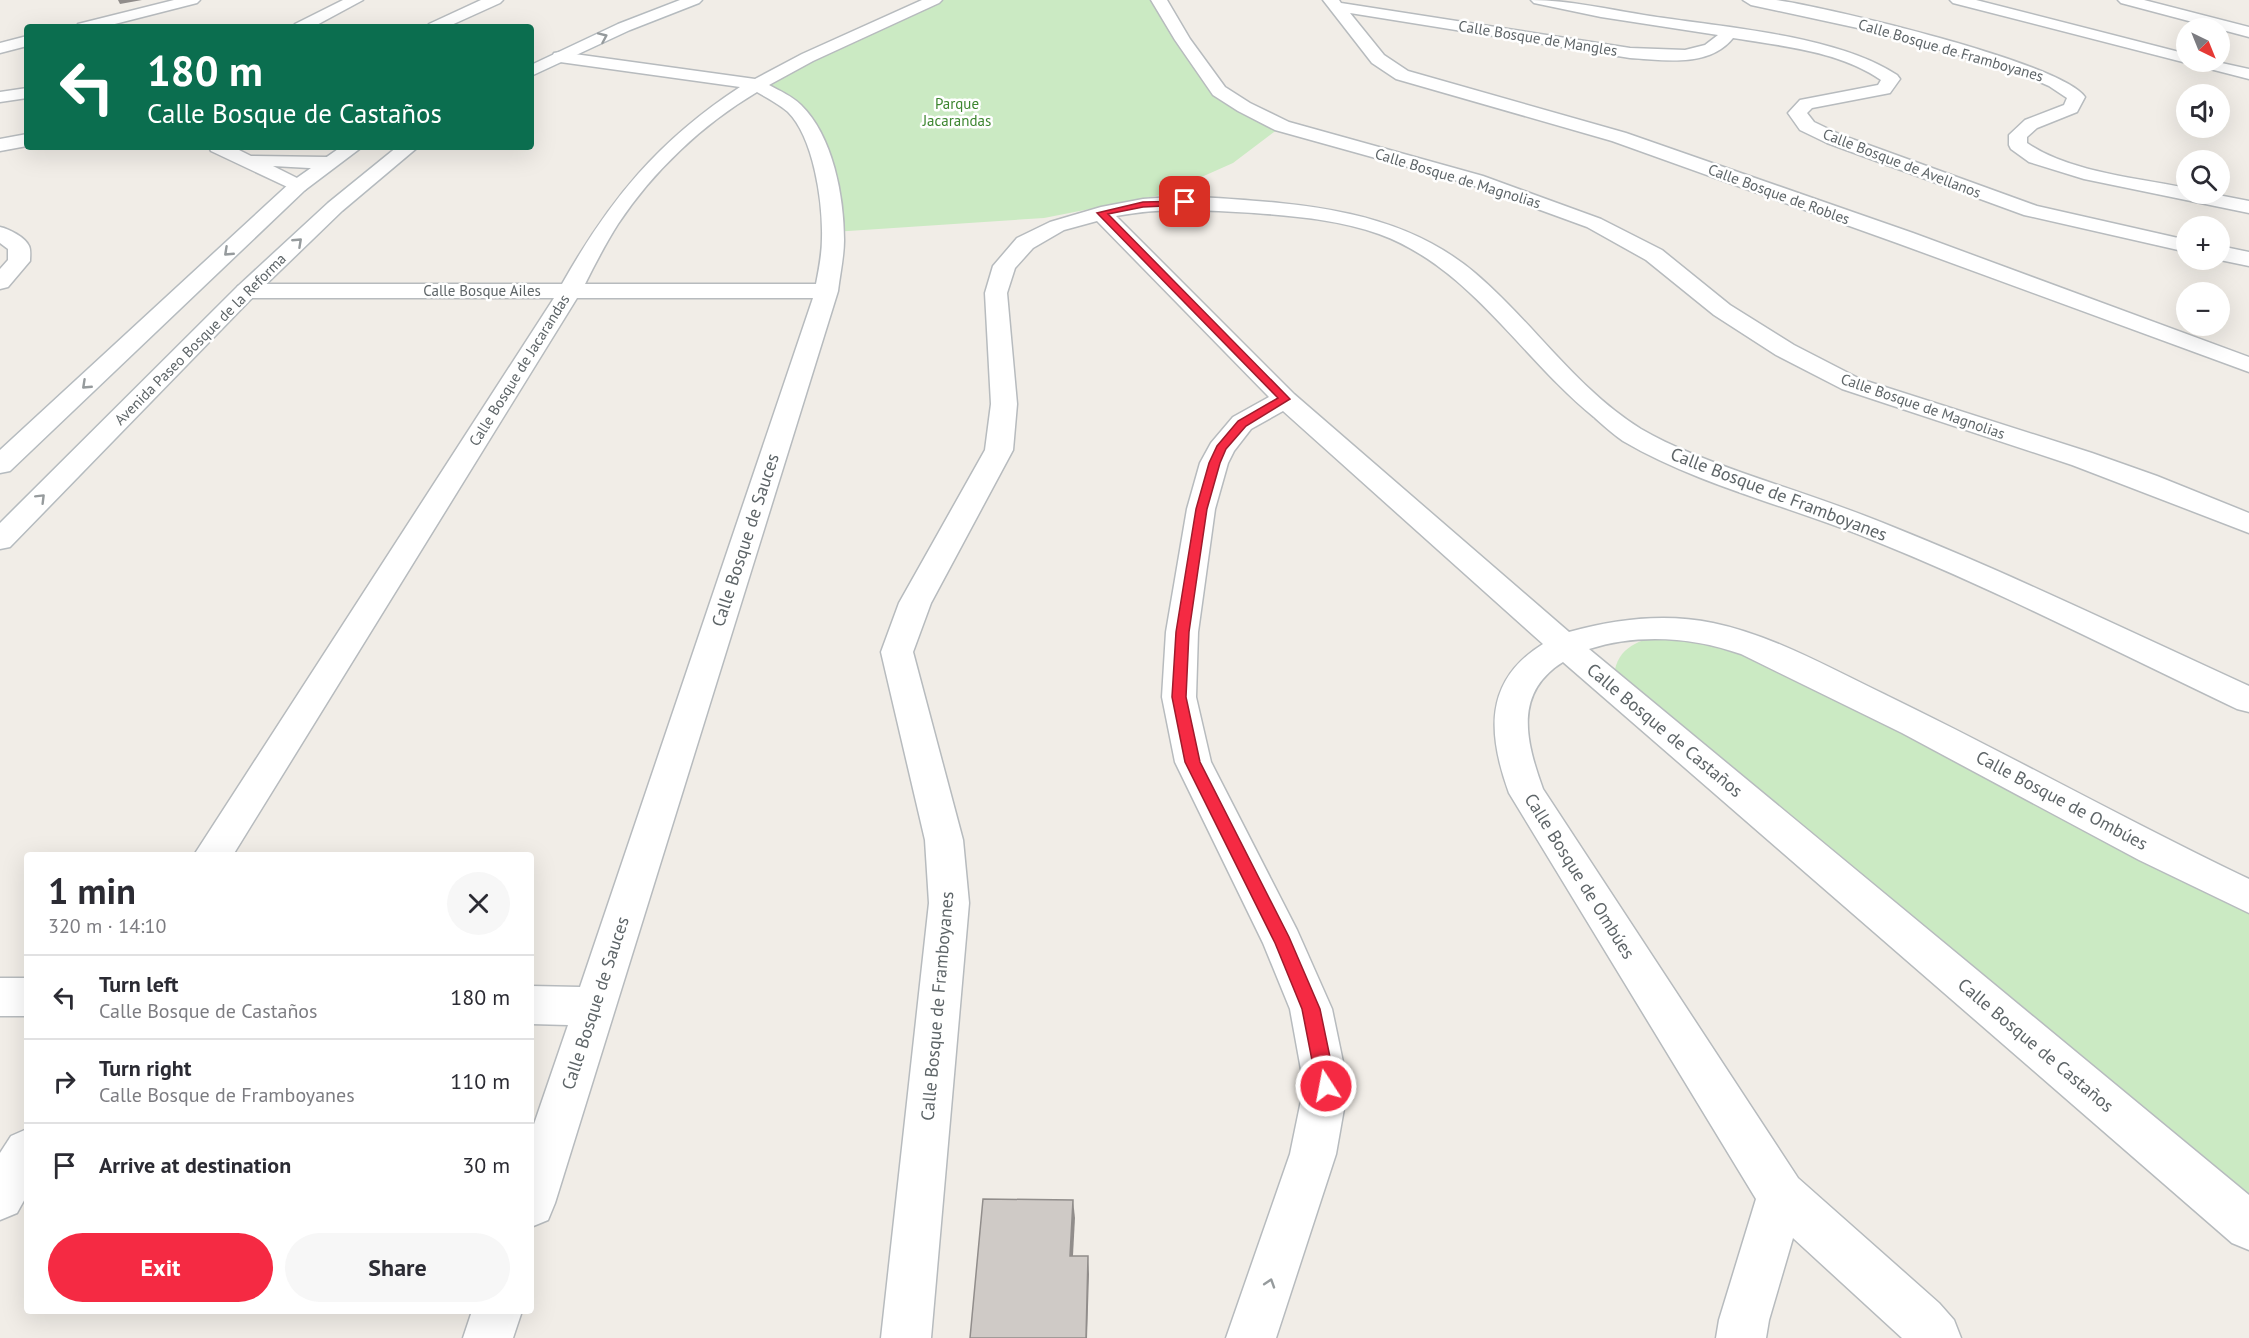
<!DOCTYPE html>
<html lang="en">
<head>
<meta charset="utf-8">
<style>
	body { margin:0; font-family:"PT Sans",sans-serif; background:#f7f7f7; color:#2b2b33; height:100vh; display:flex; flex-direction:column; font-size:22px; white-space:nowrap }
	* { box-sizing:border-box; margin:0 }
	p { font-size:20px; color:#7c7c81 }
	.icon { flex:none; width:33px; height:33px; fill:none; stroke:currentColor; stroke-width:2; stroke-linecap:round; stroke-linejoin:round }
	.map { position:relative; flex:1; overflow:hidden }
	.panel { position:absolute; left:24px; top:852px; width:510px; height:462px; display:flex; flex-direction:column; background:#fff; border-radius:6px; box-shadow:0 6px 24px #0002 }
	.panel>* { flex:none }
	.hud { position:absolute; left:24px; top:24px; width:510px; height:126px; border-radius:6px; box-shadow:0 6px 24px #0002; background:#0b6e4f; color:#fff; overflow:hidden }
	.needle { width:39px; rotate:137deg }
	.tools { position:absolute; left:2176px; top:18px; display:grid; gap:12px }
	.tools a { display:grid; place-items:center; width:54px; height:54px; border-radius:50%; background:#fff; box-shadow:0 6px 24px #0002; font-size:30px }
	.pin { position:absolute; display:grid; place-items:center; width:51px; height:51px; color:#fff; margin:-26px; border-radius:12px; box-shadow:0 3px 9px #0006 }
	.me { position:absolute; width:66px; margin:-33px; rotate:349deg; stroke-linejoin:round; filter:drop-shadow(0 0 4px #0008) }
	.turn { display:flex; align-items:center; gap:21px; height:126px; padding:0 24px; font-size:27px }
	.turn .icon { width:78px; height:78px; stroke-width:2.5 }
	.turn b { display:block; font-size:42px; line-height:51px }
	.round { display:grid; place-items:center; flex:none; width:63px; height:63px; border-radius:32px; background:#f7f7f7 }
	.headline { display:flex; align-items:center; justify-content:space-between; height:102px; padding:0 24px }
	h1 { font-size:36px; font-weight:700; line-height:45px }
	.cta { display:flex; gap:12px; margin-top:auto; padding:12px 24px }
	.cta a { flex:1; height:69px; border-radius:36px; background:#f52a43; color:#fff; font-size:24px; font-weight:700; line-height:69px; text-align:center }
	.cta a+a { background:#f7f7f7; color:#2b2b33 }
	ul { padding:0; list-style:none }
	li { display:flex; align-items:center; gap:18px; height:84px; padding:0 24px; border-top:2px solid #e1e1e2 }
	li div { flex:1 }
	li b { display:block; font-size:22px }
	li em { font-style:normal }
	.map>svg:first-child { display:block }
</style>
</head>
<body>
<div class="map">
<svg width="2249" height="1338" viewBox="0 0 2249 1338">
	<rect width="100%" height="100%" fill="#f1ede7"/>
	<!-- green -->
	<g fill="#cbeac3">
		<path d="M 934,0 L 1156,0 L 1219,91 L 1282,126 L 1233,163 L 1161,195 L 1044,218 L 833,232 L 808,129 L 756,84 Z"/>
		<path d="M 1665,635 L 1738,647 L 2249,906 L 2249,1206 L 1614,675 C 1617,647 1640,639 1665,635 Z"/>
	</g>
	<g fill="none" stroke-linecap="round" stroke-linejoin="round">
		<defs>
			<g id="minor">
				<path d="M 174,0 L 200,0 L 197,3 L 103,27 L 76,27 L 78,24 Z"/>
				<path d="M 343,0 L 363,0 L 313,27 L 293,27 L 295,24 Z"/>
				<path d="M 481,0 L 503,0 L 500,3 L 447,27 L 427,27 L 429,24 Z"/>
				<path d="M 922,0 L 942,0 L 939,3 L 813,61 L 769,85 C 780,91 792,96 801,105 C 833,136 844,197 844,240 C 844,257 840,274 838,291 L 555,1203 L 548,1220 L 531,1227 L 531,1133 L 568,1025 L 531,1024 L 531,986 L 580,987 L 813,298 L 577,298 L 233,855 L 194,855 L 554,298 L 246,298 L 238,296 L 235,291 L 238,286 L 246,284 L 562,284 C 610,199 658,141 740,87 L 560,62 L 552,57 L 554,53 L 560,52 L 755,79 L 802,54 ZM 757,92 C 767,98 779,104 788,112 C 814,138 823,203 822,238 C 822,254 819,269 816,284 L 585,284 C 595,264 606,243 618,224 C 653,171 703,124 757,92 Z"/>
				<path d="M 1151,0 L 1167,0 L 1190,39 L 1225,87 L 1250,103 L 1289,122 L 1483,176 L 1601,219 L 1662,250 L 1730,305 L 1794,345 L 1860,379 L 2092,453 L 2157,476 L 2249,513 L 2249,533 L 2072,465 L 1842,389 L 1776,355 L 1714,315 L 1646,260 L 1587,227 L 1469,184 L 1275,130 L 1238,111 L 1213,95 L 1175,40 Z"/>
				<path d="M 1323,0 L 1339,0 L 1341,3 L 1630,48 L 1685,50 L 1705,45 L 1718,35 L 1601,17 L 1534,3 L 1531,0 C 1571,0 1610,10 1650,16 C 1721,27 1837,35 1897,75 L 1900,79 L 1890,93 L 1812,108 L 1807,113 L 1814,122 L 1841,135 L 2037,206 L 2187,240 L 2187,252 L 2024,215 L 1827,143 L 1800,130 L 1788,113 L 1800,100 L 1878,85 L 1881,80 C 1839,51 1782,46 1733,38 C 1709,68 1664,60 1630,58 L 1350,13 L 1384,55 L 1408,71 L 1626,133 L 1913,233 L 2249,357 L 2249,372 L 1897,243 L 1612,141 L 1396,79 L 1372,63 Z"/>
				<path d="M 1743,0 C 1754,0 1765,0 1776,0 C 1826,7 2060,62 2085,97 L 2077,112 L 2037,128 L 2027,137 L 2027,143 C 2069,172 2137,178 2187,188 L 2187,194 L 2213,194 L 2249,201 L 2249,213 L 2084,179 L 2029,162 L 2011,149 L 2009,145 L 2009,135 L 2025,120 L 2064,105 L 2067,98 L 2049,86 L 2026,76 L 1949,52 L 1867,30 L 1751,5 Z"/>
				<path d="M 1950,0 L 1976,0 L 2187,54 L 2187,62 L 2217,62 L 2249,69 L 2249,79 L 1953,3 Z"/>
				<path d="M 27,36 L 27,46 L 0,53 L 0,43 Z"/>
				<path d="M 27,88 L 27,98 L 0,102 L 0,92 Z"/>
				<path d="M 27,134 L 27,146 L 0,151 L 0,139 Z"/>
				<path d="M 209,147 L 233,147 L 251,156 L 327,157 L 334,159 L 337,163 L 334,167 L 327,169 L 273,166 L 305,182 L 308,186 L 305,190 L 298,192 L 211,151 Z"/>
				<path d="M 1185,196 C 1285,203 1394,204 1475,273 C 1532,321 1576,389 1641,429 C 1672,447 1707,460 1740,472 C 1791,490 1843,506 1893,527 C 2013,575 2131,632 2249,686 L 2249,712 L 2237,709 C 2115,651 1995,589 1870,539 C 1789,506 1698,485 1623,441 C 1613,434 1603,425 1594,417 C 1521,358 1470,267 1379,234 C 1339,220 1296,216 1254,213 C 1205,210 1165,207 1116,216 L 1294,394 L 1569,632 C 1616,619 1665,613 1713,623 C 1775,636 1831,669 1888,696 C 2010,755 2127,821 2249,879 L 2249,913 L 2139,860 L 1902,733 L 1741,654 C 1693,637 1638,633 1589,649 L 2249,1195 L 2249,1250 L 2232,1243 L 1563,662 C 1513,693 1526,742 1543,789 L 1798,1178 L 1939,1303 L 1954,1320 L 1961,1338 L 1902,1338 L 1793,1238 L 1769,1320 L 1766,1338 L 1716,1338 L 1719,1320 L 1756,1199 L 1509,793 C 1488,735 1483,681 1543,644 L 1283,411 L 1251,429 L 1234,451 L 1228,463 L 1215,509 L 1198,632 L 1196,697 L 1211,762 L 1297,930 L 1332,1009 L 1348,1086 L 1336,1154 L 1276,1338 L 1226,1338 L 1290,1154 L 1304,1086 L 1290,1009 L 1263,943 L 1175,762 L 1162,697 L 1166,632 L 1187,509 L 1200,463 L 1211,443 L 1233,417 L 1269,397 L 1097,221 L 1064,230 L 1033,248 L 1015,268 L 1007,293 L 1017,404 L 1013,450 L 931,603 L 913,652 L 963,840 L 969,903 L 931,1338 L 881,1338 L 929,903 L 925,840 L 881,652 L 899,603 L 985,450 L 991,404 L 985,293 L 993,266 L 1017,238 L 1050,222 L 1101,207 L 1143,199 Z"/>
				<path d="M 0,227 C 9,229 25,237 29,246 C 31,250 30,257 30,261 L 8,287 L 0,289 L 0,269 L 8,260 L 8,249 L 0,243 Z"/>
				<path d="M 2220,246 L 2249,252 L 2249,266 L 2220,260 Z"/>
				<rect x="0" y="978" width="27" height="38"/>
				<path d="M 27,1129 L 27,1195 L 17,1213 L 0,1220 L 0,1153 L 11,1136 Z"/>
				<path d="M 472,1311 L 522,1311 L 513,1338 L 463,1338 Z"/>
			</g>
			<path id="tertiary" d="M 2118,0 L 2144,0 L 2249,27 L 2249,37 L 2121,3 Z"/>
			<g id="secondary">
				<path d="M 680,0 L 702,0 L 699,3 L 630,30 L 531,76 L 531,65 L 618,24 Z"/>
				<path d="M 341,147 L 362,147 L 305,190 L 10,471 L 0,473 L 0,450 L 291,182 Z"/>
				<path d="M 397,147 L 418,147 L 342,211 L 254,296 L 10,547 L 0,549 L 0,523 L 238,286 L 328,203 Z"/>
			</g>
		</defs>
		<!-- minor casing -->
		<use href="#minor" stroke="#b7bbbe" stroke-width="3"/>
		<!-- tertiary casing -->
		<use href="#tertiary" stroke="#b7bbbe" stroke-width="3"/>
		<!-- secondary casing -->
		<use href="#secondary" stroke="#b5bbbf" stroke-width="3"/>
		<!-- minor -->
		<use href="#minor" fill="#fff" fill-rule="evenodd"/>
		<!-- tertiary -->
		<use href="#tertiary" fill="#fff" fill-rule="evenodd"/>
		<!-- secondary -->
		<use href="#secondary" fill="#fff" fill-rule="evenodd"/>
	</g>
	<!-- shaded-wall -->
	<g fill="#918d8b">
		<path d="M 118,0 L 142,0 L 120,4 Z"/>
		<path d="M 1073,1200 L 1075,1218 L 1072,1274 L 1070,1256 Z"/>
		<path d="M 1088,1256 L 1089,1274 L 1087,1338 L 1086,1338 Z"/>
	</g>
	<!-- building -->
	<path fill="#cfcac6" stroke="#918d8b" stroke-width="1.5" d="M 983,1199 L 1073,1200 L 1070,1256 L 1088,1256 L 1086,1338 L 970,1338 Z"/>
	<!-- one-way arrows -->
	<defs><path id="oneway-chevron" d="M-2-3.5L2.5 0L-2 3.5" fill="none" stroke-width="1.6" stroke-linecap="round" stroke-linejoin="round" transform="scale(1.5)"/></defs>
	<g stroke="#969b9d">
		<use href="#oneway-chevron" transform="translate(603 37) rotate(-24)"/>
		<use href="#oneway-chevron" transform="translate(298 242) rotate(-43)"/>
		<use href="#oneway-chevron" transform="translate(228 252) rotate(137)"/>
		<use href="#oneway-chevron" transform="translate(86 385) rotate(137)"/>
		<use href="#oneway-chevron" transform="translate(41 498) rotate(-45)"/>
		<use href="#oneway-chevron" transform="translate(1270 1283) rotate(-72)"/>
	</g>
	<!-- route -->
	<path fill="#f52a43" stroke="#9f1b2c" stroke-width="1.5" d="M 1188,201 L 1189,202 L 1185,205 L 1143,207 L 1108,214 L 1290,399 L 1246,426 L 1226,449 L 1220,463 L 1207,509 L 1198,570 L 1189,632 L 1186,697 L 1200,762 L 1289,937 L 1320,1009 L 1336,1086 L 1333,1092 L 1326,1095 L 1320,1092 L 1317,1086 L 1302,1009 L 1275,943 L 1185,762 L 1172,697 L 1176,632 L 1186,570 L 1196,509 L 1209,463 L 1217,446 L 1238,421 L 1278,398 L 1097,213 L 1143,202 Z"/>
	<g text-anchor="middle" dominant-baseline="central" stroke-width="5" stroke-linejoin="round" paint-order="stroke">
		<!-- far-street labels -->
		<g font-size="15" fill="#5e6568" stroke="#fff">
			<text transform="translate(1538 38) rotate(9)">Calle Bosque de Mangles</text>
			<text transform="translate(1951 50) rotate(16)">Calle Bosque de Framboyanes</text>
			<text transform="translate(1902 163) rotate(21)">Calle Bosque de Avellanos</text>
			<text transform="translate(1458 178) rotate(17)">Calle Bosque de Magnolias</text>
			<text transform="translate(1779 194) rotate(20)">Calle Bosque de Robles</text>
			<text x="482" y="290">Calle Bosque Ailes</text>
			<text transform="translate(200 339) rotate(-45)">Avenida Paseo Bosque de la Reforma</text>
			<text transform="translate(519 370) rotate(-58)">Calle Bosque de Jacarandas</text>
			<text transform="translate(1923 406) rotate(19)">Calle Bosque de Magnolias</text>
		</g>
		<!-- far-park labels -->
		<g font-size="15" fill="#3d8630" stroke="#fff">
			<text x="957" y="103">Parque<tspan x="957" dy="17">Jacarandas</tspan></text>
		</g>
		<!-- street labels -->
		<g font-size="18" fill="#5e6568" stroke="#fff">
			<text transform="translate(1779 494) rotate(21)">Calle Bosque de Framboyanes</text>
			<text transform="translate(745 540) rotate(-72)">Calle Bosque de Sauces</text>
			<text transform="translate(1665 730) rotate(40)">Calle Bosque de Castaños</text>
			<text transform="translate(2062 800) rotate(28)">Calle Bosque de Ombúes</text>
			<text transform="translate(1580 876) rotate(58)">Calle Bosque de Ombúes</text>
			<text transform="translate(595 1003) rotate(-72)">Calle Bosque de Sauces</text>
			<text transform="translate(937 1006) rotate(-85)">Calle Bosque de Framboyanes</text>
			<text transform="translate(2036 1045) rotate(40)">Calle Bosque de Castaños</text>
		</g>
	</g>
</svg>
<div class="tools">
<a><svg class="needle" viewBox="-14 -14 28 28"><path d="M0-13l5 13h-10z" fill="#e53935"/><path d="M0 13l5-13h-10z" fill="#7c7c81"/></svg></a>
<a><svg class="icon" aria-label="sound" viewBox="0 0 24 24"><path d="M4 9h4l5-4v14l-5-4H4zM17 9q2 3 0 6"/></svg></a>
<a><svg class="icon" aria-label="search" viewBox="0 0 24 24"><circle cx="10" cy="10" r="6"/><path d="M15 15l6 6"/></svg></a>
<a>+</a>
<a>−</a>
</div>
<div class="pin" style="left:1185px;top:202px;background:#d93025"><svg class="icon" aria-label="arrive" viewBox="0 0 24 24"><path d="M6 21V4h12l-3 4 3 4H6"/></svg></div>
<svg class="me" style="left:1326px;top:1086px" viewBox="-20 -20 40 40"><circle r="17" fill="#f52a43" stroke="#fff" stroke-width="3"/><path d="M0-11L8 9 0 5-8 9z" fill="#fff"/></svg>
<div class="hud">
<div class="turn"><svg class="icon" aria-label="left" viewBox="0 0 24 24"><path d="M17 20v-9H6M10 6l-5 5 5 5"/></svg><div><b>180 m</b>Calle Bosque de Castaños</div></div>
</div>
<section class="panel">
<div class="headline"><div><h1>1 min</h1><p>320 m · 14:10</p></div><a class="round"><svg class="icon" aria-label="close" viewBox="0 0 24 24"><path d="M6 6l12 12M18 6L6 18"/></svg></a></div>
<ul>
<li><svg class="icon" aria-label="left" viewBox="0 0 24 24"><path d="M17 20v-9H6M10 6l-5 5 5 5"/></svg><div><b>Turn left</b><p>Calle Bosque de Castaños</p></div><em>180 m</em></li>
<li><svg class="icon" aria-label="right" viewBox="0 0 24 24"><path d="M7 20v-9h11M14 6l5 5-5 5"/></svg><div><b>Turn right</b><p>Calle Bosque de Framboyanes</p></div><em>110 m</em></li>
<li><svg class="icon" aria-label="arrive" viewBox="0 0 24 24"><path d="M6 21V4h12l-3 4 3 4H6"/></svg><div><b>Arrive at destination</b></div><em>30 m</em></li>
</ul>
<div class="cta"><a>Exit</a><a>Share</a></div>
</section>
</div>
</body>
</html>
